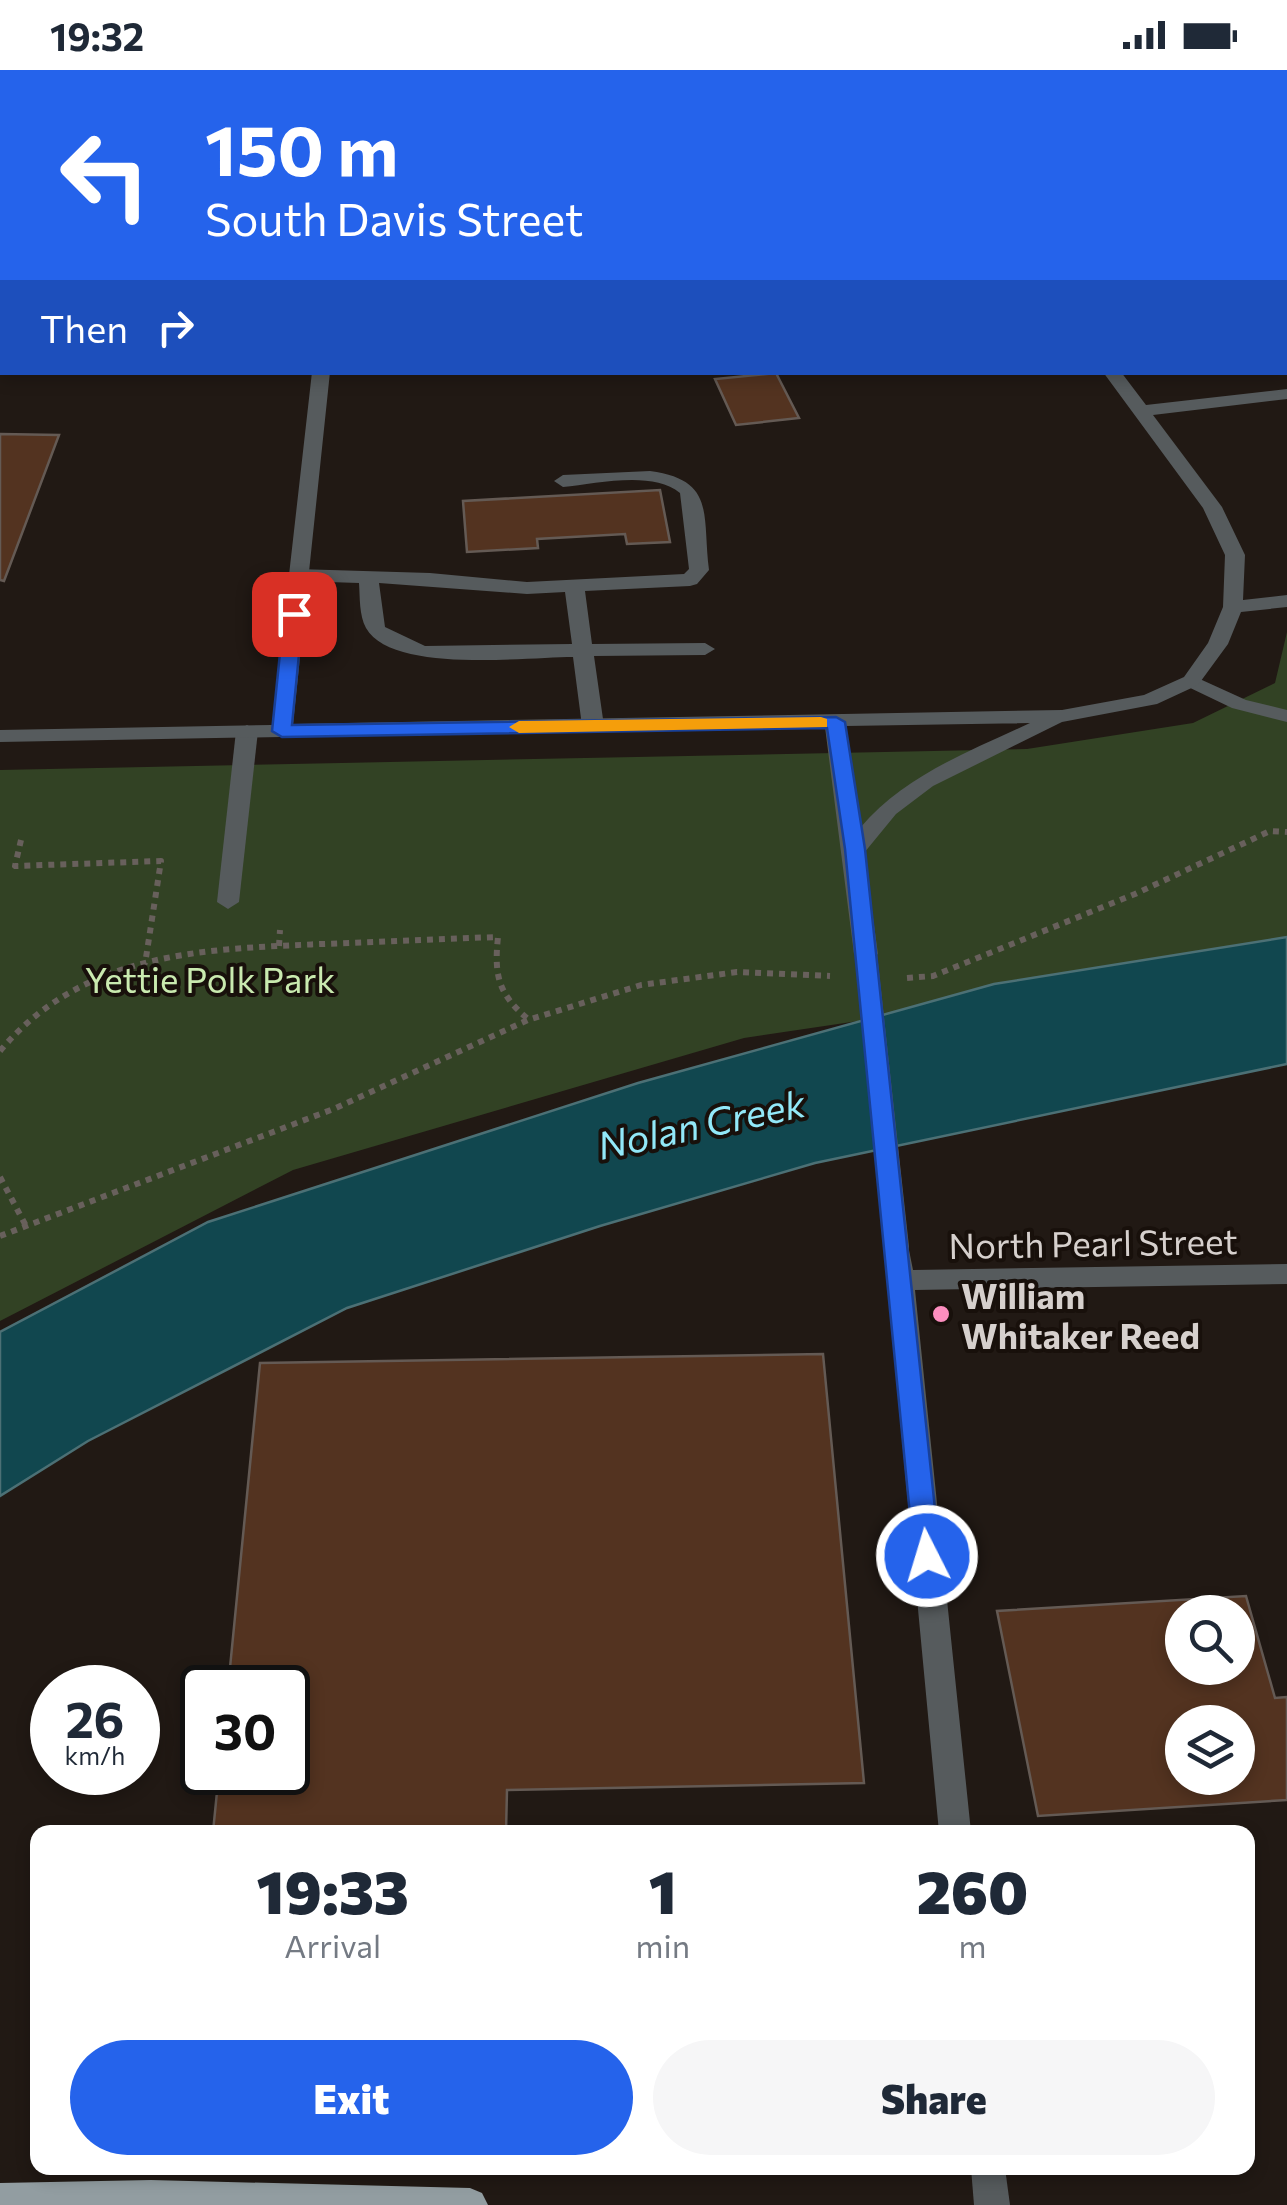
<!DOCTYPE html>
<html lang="en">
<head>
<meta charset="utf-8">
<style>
	body { margin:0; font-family:Commissioner,sans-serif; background:#f6f6f7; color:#1f2937; height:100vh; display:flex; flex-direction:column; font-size:38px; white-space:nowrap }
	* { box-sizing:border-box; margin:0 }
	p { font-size:32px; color:#747a83 }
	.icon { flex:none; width:55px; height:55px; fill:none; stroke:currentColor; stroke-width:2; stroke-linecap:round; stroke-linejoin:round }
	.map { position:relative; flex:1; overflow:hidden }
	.panel { position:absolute; left:30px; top:1755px; width:1225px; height:350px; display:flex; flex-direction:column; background:#fff; border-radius:20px; box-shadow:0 5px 15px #0003 }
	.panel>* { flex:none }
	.guide { position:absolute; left:0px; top:0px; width:1288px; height:305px; box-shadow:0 5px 15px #0003; background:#2563eb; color:#fff; overflow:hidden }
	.buttons { position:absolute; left:1165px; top:1525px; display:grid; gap:20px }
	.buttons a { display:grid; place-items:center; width:90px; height:90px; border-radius:50%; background:#fff; box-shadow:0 5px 15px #0003; font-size:50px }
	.speed { position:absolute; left:30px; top:1595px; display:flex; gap:20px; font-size:50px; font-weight:700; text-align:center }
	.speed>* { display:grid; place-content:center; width:130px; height:130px; border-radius:50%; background:#fff; box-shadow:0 5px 15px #0003; line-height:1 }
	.speed small { font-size:25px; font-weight:400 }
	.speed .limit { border:5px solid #111; border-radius:15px; background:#fff; color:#111 }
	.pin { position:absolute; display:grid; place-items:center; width:85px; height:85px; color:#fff; margin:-42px; border-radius:20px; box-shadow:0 5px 15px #0006 }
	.me { position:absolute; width:110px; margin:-55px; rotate:355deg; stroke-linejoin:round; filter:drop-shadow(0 0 8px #0008) }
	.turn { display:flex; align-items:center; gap:35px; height:210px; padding:0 40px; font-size:45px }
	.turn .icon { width:130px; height:130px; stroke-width:2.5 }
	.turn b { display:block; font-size:70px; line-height:85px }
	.then { display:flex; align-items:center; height:95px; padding:0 40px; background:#0003; gap:20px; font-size:38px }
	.eta { display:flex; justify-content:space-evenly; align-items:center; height:170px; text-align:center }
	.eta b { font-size:60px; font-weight:800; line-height:70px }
	.action { display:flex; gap:20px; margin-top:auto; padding:20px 40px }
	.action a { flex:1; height:115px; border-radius:60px; background:#2563eb; color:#fff; font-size:40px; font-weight:800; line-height:115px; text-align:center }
	.action a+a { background:#f6f6f7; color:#1f2937 }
	.status { display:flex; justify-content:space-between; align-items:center; height:70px; padding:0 50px; background:#fff; direction:ltr }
	.status svg { height:28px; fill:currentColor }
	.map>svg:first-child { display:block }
</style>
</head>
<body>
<div class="status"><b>19:32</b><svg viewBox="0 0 49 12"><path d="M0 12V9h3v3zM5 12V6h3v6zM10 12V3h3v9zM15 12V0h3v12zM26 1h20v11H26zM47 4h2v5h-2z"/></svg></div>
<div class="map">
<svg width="1287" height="2135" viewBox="0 0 1287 2135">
	<rect width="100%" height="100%" fill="#211914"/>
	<!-- green -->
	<path fill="#324224" d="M 1287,562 L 1287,893 L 1013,928 L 744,968 L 293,1100 L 0,1251 L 0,700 L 1027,679 L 1193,653 L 1275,613 Z"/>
	<!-- water -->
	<path fill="#11474f" stroke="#4c7075" stroke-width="2.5" d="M 1287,867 L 1287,994 L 815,1093 L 600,1156 L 347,1238 L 88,1371 L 0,1426 L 0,1262 L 208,1152 L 638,1013 L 994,914 Z"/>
	<!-- building -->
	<g fill="#533320" stroke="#645a54" stroke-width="2.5" fill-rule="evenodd">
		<path d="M 776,303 L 799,348 L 736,355 L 715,309 Z"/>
		<path d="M 0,364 L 59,365 L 4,511 L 0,510 Z"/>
		<path d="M 660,420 L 670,472 L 627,474 L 625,464 L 537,469 L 538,478 L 467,482 L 463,431 Z"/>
		<path d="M 823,1284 L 864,1713 L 507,1720 L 506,1762 L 213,1762 L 219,1702 L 288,1702 L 288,1618 L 228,1618 L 260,1293 Z"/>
		<path d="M 1246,1526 L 1275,1628 L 1287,1627 L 1287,1730 L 1038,1746 L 997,1541 ZM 1182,1542 L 1238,1542 L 1238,1598 L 1182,1598 ZM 1182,1652 L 1238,1652 L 1238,1708 L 1182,1708 Z"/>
	</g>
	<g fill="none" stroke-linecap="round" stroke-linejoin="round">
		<!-- path -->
		<g stroke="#68605c" stroke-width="6" stroke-dasharray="6 6" stroke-linecap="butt">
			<path d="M 21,770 L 15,796 L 161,791 L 145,894"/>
			<path d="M 279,876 L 280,860"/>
			<path d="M 907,908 L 933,906 L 1135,824 L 1270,761 L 1287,762"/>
			<path d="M 0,981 C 83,882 203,879 322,874 C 381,872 439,869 498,867 C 494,905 498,924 528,949"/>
			<path d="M 0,1107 L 26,1156"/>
			<path d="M 0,1166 L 336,1038 L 528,950 L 641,915 L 737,902 L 830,906"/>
		</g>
		<!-- service -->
		<g fill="#565b5d" fill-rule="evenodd">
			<path d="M 650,401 C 716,410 702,444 709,500 L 697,514 L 690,516 L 585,521 L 592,574 L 705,573 L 715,579 L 705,585 L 594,586 L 604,656 L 600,660 L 586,660 L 582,656 L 573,587 C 527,587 392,604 366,558 C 359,545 360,527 359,513 L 297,511 L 287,505 L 297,499 L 430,503 L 527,512 L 684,504 L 689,499 L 680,423 C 652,400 596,414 563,417 L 554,411 L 563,405 ZM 379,513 L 527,524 L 565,522 L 572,574 L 425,576 L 385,557 Z"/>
			<path d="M 1191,605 L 1246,630 L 1287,640 L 1287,652 L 1232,638 L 1184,615 L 1181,611 Z"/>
			<path d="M 247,655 L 258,661 L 239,832 L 228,839 L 217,832 L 236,661 Z"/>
		</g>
		<!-- minor -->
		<g fill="#565b5d" fill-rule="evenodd">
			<path d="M 879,0 L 894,0 L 895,2 L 880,2 Z"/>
			<rect x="1285" y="44" width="2" height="10"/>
			<rect x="0" y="224" width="2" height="10"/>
			<path d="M 312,302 L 330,302 L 293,654 L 1062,640 L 1144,625 L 1184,607 L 1208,573 L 1223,537 L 1225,485 L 1203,438 L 1103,302 L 1121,302 L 1146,335 L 1287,319 L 1287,329 L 1153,345 L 1222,437 L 1245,485 L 1243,530 L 1287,525 L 1287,537 L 1241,542 L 1228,574 L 1198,615 L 1157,634 L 1062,652 L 933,716 L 896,744 L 864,783 L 878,884 L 866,892 L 854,884 L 825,657 L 0,672 L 0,660 L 272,655 ZM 1030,653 C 968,682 905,705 860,758 L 846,656 Z"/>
			<path d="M 898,1167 L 907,1170 L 913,1200 L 1287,1194 L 1287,1214 L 915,1220 L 971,1762 L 939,1762 L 887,1210 L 885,1177 L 889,1170 Z"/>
			<path d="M 971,2098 L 1005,2098 L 1010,2135 L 974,2135 Z"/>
		</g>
		<!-- primary -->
		<path fill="#929da1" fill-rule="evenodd" d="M 151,2110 L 470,2118 L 482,2123 L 488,2135 L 0,2135 L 0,2113 Z"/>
		<!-- minor-bridge -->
		<path stroke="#565b5d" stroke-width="22" d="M 866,884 L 898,1177"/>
	</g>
	<!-- route -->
	<path fill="#2563eb" stroke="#184099" stroke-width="2.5" d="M 294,539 L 303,544 L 292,655 L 836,647 L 845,652 L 865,779 L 940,1486 L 936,1494 L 927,1497 L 918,1494 L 914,1486 L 845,779 L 827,658 L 282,667 L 272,661 L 284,544 Z"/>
	<!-- slow -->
	<path fill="#f59e0b" d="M 821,647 L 827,649 L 827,657 L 519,663 L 509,657 L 519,651 Z"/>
	<!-- markers -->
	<circle fill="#fd8ebf" stroke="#18100b" stroke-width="4" cx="941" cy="1244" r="10"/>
	<g text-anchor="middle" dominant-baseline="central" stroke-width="8" stroke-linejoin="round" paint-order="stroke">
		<!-- park labels -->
		<g font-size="35" fill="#c9eaaf" stroke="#18100b">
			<text x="210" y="908">Yettie Polk Park</text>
		</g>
		<!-- street labels -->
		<g font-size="35" fill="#d6d0cd" stroke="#18100b">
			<text transform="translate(1093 1172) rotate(-1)">North Pearl Street</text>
		</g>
		<!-- poi labels -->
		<g font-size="35" font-weight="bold" fill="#d6d0cd" stroke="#18100b" text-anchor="start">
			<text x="961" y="1224">William<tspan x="961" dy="40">Whitaker Reed</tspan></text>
		</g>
		<!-- water labels -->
		<g font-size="38" font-style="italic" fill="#92e8f8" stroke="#18100b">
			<text transform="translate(701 1053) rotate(-12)">Nolan Creek</text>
		</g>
	</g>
</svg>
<div class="buttons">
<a><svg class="icon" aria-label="search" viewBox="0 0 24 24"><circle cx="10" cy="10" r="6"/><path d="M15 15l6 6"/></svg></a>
<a><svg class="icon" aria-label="layers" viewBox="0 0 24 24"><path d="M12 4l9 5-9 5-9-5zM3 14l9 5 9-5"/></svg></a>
</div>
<div class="speed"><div>26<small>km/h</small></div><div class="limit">30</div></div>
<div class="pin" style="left:294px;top:544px;background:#d93025"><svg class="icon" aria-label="arrive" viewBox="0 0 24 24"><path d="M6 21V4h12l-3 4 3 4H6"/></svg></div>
<svg class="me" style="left:927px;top:1486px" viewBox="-20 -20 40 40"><circle r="17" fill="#2563eb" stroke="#fff" stroke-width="3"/><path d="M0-11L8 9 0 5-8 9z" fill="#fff"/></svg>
<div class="guide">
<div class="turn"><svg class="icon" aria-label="left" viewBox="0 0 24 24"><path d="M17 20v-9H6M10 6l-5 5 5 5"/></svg><div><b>150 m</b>South Davis Street</div></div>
<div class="then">Then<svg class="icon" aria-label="right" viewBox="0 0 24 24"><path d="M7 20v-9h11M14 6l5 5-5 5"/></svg></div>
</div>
<section class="panel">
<div class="eta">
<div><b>19:33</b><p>Arrival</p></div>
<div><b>1</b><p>min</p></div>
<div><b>260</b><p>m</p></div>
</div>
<div class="action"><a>Exit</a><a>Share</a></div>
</section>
</div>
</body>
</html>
